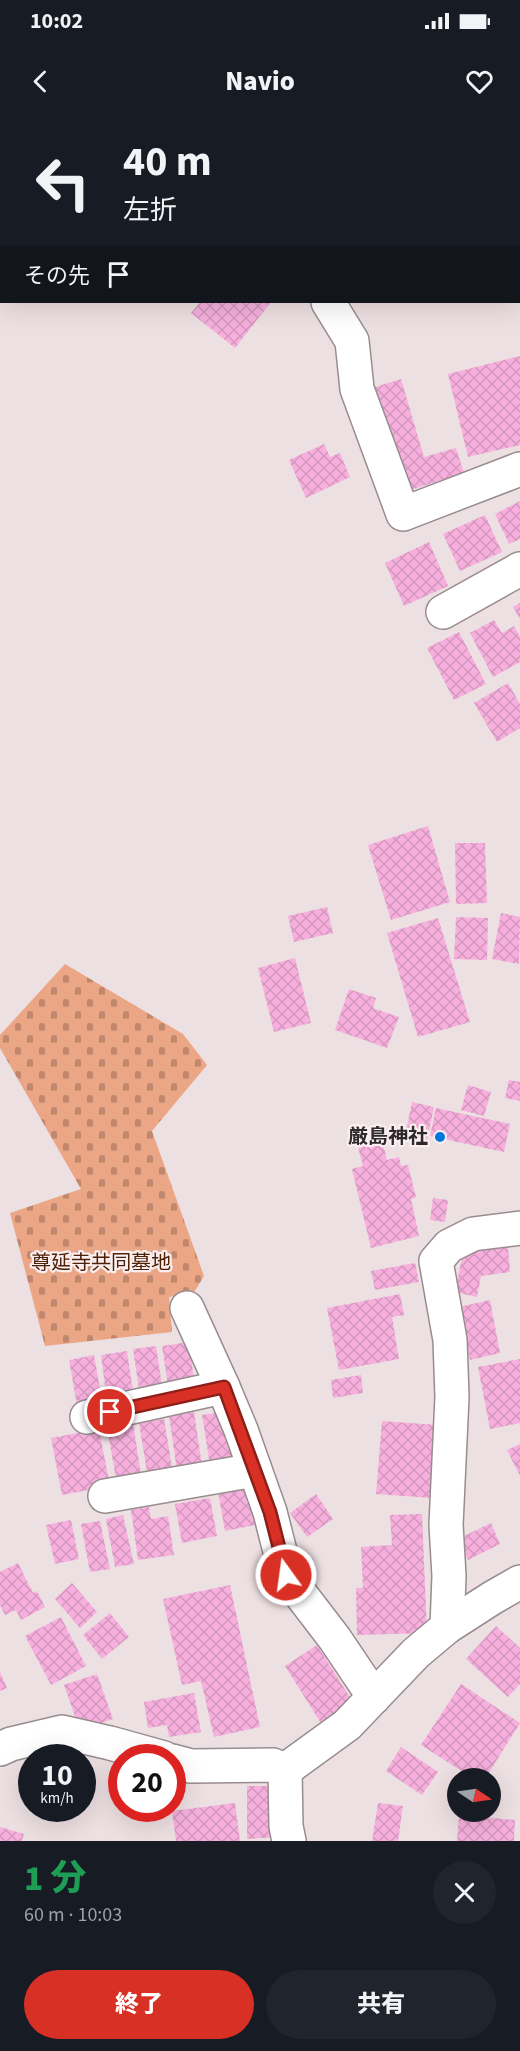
<!DOCTYPE html>
<html lang="ja">
<head>
<meta charset="utf-8">
<style>
	body { margin:0; font-family:"Source Sans 3","Noto Sans JP",sans-serif; background:#20242c; color:#f1f3f6; height:100vh; display:flex; flex-direction:column; font-size:22px; white-space:nowrap }
	* { box-sizing:border-box; margin:0 }
	p { font-size:20px; color:#9ea1a6 }
	.icon { flex:none; width:33px; height:33px; fill:none; stroke:currentColor; stroke-width:2; stroke-linecap:round; stroke-linejoin:round }
	.map { position:relative; height:1721px; overflow:hidden }
	.panel { display:flex; flex-direction:column; background:#171b24; flex:1 }
	.panel>* { flex:none }
	.guide { position:absolute; left:0px; top:0px; width:520px; height:183px; box-shadow:0 6px 24px #0002; background:#171b24; color:#f1f3f6; overflow:hidden }
	.needle { width:39px; rotate:103deg }
	.tools { position:absolute; left:447px; top:1648px; display:grid; gap:12px }
	.tools a { display:grid; place-items:center; width:54px; height:54px; border-radius:50%; background:#171b24; box-shadow:0 6px 24px #0002; font-size:30px }
	.speed { position:absolute; left:18px; top:1624px; display:flex; gap:12px; font-size:30px; font-weight:700; text-align:center }
	.speed>* { display:grid; place-content:center; width:78px; height:78px; border-radius:50%; background:#171b24; box-shadow:0 6px 24px #0002; line-height:1 }
	.speed small { font-size:15px; font-weight:400 }
	.speed .limit { border:9px solid #d22; background:#fff; color:#111 }
	.pin { position:absolute; display:grid; place-items:center; width:51px; height:51px; color:#fff; margin:-26px; border:3px solid #fff; border-radius:50%; box-shadow:0 2px 6px #0007 }
	.me { position:absolute; width:66px; margin:-33px; rotate:346deg; stroke-linejoin:round; filter:drop-shadow(0 0 4px #0008) }
	.turn { display:flex; align-items:center; gap:21px; height:126px; padding:0 24px; font-size:27px }
	.turn .icon { width:78px; height:78px; stroke-width:2.5 }
	.turn b { display:block; font-size:42px; line-height:51px }
	.then { display:flex; align-items:center; height:57px; padding:0 24px; background:#0003; gap:12px; font-size:22px }
	.round { display:grid; place-items:center; flex:none; width:63px; height:63px; border-radius:32px; background:#20242c }
	.overview { display:flex; align-items:center; justify-content:space-between; height:102px; padding:0 24px }
	h1 { font-size:36px; font-weight:800; line-height:45px; color:#1e9e55 }
	.primary-button { display:flex; gap:12px; margin-top:auto; padding:12px 24px }
	.primary-button a { flex:1; height:69px; border-radius:36px; background:#d93025; color:#fff; font-size:24px; font-weight:800; line-height:69px; text-align:center }
	.primary-button a+a { background:#20242c; color:#f1f3f6 }
	.status { display:flex; justify-content:space-between; align-items:center; height:42px; padding:0 30px; background:#171b24; direction:ltr }
	.status svg { height:16px; fill:currentColor }
	header { display:flex; justify-content:space-between; align-items:center; height:78px; padding:0 24px; background:#171b24; font-size:27px; font-weight:800 }
	.map>svg:first-child { display:block }
</style>
</head>
<body>
<div class="status"><b>10:02</b><svg viewBox="0 0 49 12"><path d="M0 12V9h3v3zM5 12V6h3v6zM10 12V3h3v9zM15 12V0h3v12zM26 1h20v11H26zM47 4h2v5h-2z"/></svg></div>
<header><svg class="icon" aria-label="back" viewBox="0 0 24 24"><path d="M15 5l-7 7 7 7"/></svg>Navio<svg class="icon" aria-label="heart" viewBox="0 0 24 24"><path d="M12 20l-8-8c-3-5 5-10 8-4 3-6 11-1 8 4z"/></svg></header>
<div class="map">
<svg width="520" height="1721" viewBox="0 0 520 1721">
	<defs>
		<pattern id="cemetery-stones" width="16" height="16" patternUnits="userSpaceOnUse" patternTransform="scale(1.5)"><rect width="16" height="16" fill="#eba686"/><path d="M2 7V4a2 2 0 0 1 4 0v3zM10 15v-3a2 2 0 0 1 4 0v3z" fill="#bf876e"/></pattern>
		<pattern id="building-cross-hatch" width="8" height="8" patternUnits="userSpaceOnUse" patternTransform="scale(1.5)"><rect width="8" height="8" fill="#f7b0dd"/><path d="M0 0l8 8M0 8l8-8" fill="none" stroke="#d497be"/></pattern>
	</defs>
	<rect width="100%" height="100%" fill="#ede0e3"/>
	<!-- cemetery -->
	<path fill="url(#cemetery-stones)" d="M 65,844 L 183,914 L 207,945 L 152,1011 L 204,1156 L 193,1174 L 169,1177 L 172,1212 L 45,1226 L 10,1093 L 81,1069 L 0,928 L 0,915 Z"/>
	<!-- building -->
	<g fill="url(#building-cross-hatch)">
		<path d="M 200,182 L 271,182 L 235,228 L 191,193 Z"/>
		<path d="M 520,236 L 520,325 L 468,337 L 448,254 Z"/>
		<path d="M 401,259 L 424,337 L 456,328 L 464,353 L 404,372 L 372,268 Z"/>
		<path d="M 324,324 L 330,337 L 340,333 L 350,357 L 306,378 L 289,340 Z"/>
		<path d="M 520,381 L 520,419 L 509,424 L 495,394 Z"/>
		<path d="M 485,395 L 502,432 L 460,451 L 443,414 Z"/>
		<path d="M 429,422 L 448,466 L 404,486 L 385,443 Z"/>
		<path d="M 520,483 L 520,499 L 513,487 Z"/>
		<path d="M 494,500 L 502,513 L 514,506 L 520,517 L 520,542 L 493,557 L 470,513 Z"/>
		<path d="M 459,512 L 486,564 L 454,580 L 427,528 Z"/>
		<path d="M 508,563 L 520,584 L 520,608 L 497,622 L 474,583 Z"/>
		<path d="M 428,706 L 450,782 L 391,800 L 368,725 Z"/>
		<path d="M 455,723 L 485,723 L 487,783 L 456,784 Z"/>
		<path d="M 327,787 L 333,813 L 294,822 L 288,796 Z"/>
		<path d="M 501,793 L 520,797 L 519,844 L 492,839 Z"/>
		<path d="M 456,797 L 488,798 L 487,840 L 454,839 Z"/>
		<path d="M 438,798 L 470,902 L 418,917 L 387,813 Z"/>
		<path d="M 295,838 L 311,903 L 274,912 L 258,848 Z"/>
		<path d="M 349,869 L 376,878 L 373,888 L 399,897 L 387,928 L 335,910 Z"/>
		<path d="M 509,960 L 520,962 L 520,981 L 505,978 Z"/>
		<path d="M 468,965 L 491,972 L 484,996 L 461,990 Z"/>
		<path d="M 412,982 L 434,987 L 427,1021 L 405,1016 Z"/>
		<path d="M 436,988 L 510,1004 L 504,1032 L 430,1016 Z"/>
		<path d="M 382,1020 L 387,1040 L 399,1037 L 401,1046 L 408,1045 L 416,1077 L 411,1079 L 419,1116 L 371,1128 L 352,1049 L 363,1046 L 358,1027 Z"/>
		<path d="M 433,1078 L 448,1080 L 445,1102 L 430,1100 Z"/>
		<path d="M 508,1127 L 510,1152 L 481,1156 L 477,1177 L 455,1172 L 463,1133 Z"/>
		<path d="M 415,1143 L 419,1162 L 375,1170 L 371,1151 Z"/>
		<path d="M 400,1174 L 404,1195 L 392,1197 L 399,1239 L 339,1250 L 327,1188 Z"/>
		<path d="M 490,1180 L 500,1233 L 470,1240 L 459,1187 Z"/>
		<path d="M 189,1222 L 195,1268 L 169,1272 L 162,1226 Z"/>
		<path d="M 156,1226 L 163,1272 L 140,1276 L 133,1229 Z"/>
		<path d="M 127,1231 L 134,1277 L 107,1281 L 101,1235 Z"/>
		<path d="M 94,1235 L 102,1280 L 77,1285 L 69,1240 Z"/>
		<path d="M 520,1239 L 520,1303 L 490,1309 L 478,1247 Z"/>
		<path d="M 361,1255 L 363,1273 L 333,1278 L 331,1260 Z"/>
		<path d="M 194,1292 L 202,1346 L 177,1350 L 169,1296 Z"/>
		<path d="M 225,1292 L 233,1341 L 210,1345 L 202,1295 Z"/>
		<path d="M 164,1299 L 172,1347 L 147,1352 L 139,1303 Z"/>
		<path d="M 382,1301 L 438,1305 L 432,1378 L 376,1374 Z"/>
		<path d="M 133,1303 L 141,1355 L 116,1359 L 107,1307 Z"/>
		<path d="M 99,1309 L 110,1366 L 62,1375 L 51,1318 Z"/>
		<path d="M 520,1324 L 520,1356 L 507,1330 Z"/>
		<path d="M 244,1368 L 247,1383 L 256,1382 L 260,1404 L 225,1411 L 218,1372 Z"/>
		<path d="M 316,1374 L 333,1399 L 307,1417 L 290,1393 Z"/>
		<path d="M 210,1378 L 217,1416 L 182,1423 L 175,1384 Z"/>
		<path d="M 149,1387 L 151,1399 L 168,1396 L 174,1435 L 138,1440 L 131,1390 Z"/>
		<path d="M 422,1394 L 427,1513 L 357,1515 L 356,1468 L 363,1468 L 361,1427 L 392,1425 L 390,1395 Z"/>
		<path d="M 123,1395 L 134,1444 L 115,1447 L 106,1399 Z"/>
		<path d="M 71,1400 L 79,1439 L 55,1444 L 46,1405 Z"/>
		<path d="M 100,1401 L 110,1449 L 90,1452 L 81,1404 Z"/>
		<path d="M 491,1403 L 500,1424 L 468,1440 L 458,1419 Z"/>
		<path d="M 18,1443 L 33,1473 L 37,1471 L 45,1487 L 21,1500 L 16,1490 L 5,1495 L 0,1485 L 0,1452 Z"/>
		<path d="M 72,1463 L 97,1492 L 80,1508 L 55,1479 Z"/>
		<path d="M 230,1465 L 260,1607 L 214,1617 L 201,1561 L 182,1565 L 163,1479 Z"/>
		<path d="M 110,1493 L 129,1517 L 102,1539 L 83,1515 Z"/>
		<path d="M 61,1497 L 86,1546 L 51,1565 L 25,1516 Z"/>
		<path d="M 496,1506 L 520,1528 L 520,1564 L 508,1577 L 466,1539 Z"/>
		<path d="M 317,1525 L 356,1587 L 324,1608 L 285,1546 Z"/>
		<path d="M 0,1552 L 7,1568 L 0,1571 Z"/>
		<path d="M 97,1554 L 113,1599 L 80,1610 L 64,1565 Z"/>
		<path d="M 461,1564 L 520,1603 L 485,1659 L 474,1659 L 421,1625 Z"/>
		<path d="M 194,1573 L 201,1612 L 169,1617 L 167,1605 L 148,1608 L 144,1582 Z"/>
		<path d="M 401,1627 L 438,1652 L 422,1675 L 386,1651 Z"/>
		<path d="M 247,1666 L 276,1666 L 277,1717 L 247,1719 Z"/>
		<path d="M 235,1683 L 240,1721 L 176,1721 L 172,1691 Z"/>
		<path d="M 378,1683 L 403,1686 L 398,1721 L 372,1721 Z"/>
		<path d="M 459,1695 L 515,1700 L 514,1721 L 457,1721 Z"/>
		<path d="M 0,1707 L 24,1714 L 22,1721 L 0,1721 Z"/>
	</g>
	<g fill="none" stroke-linecap="round" stroke-linejoin="round">
		<defs>
			<g id="minor">
				<path d="M 320,0 L 320,2"/>
				<path d="M 519,75 L 520,75"/>
				<path d="M 328,182 L 352,221 L 357,269 L 403,394 L 520,349"/>
				<path d="M 443,492 L 520,449"/>
				<path d="M 187,1188 L 223,1267 L 241,1310 L 270,1392 L 286,1455 L 335,1519 L 374,1577"/>
				<path d="M 87,1297 L 223,1267"/>
				<path d="M 105,1376 L 255,1350"/>
				<path d="M 447,1507 L 449,1456 L 446,1405 L 452,1277 L 450,1220 L 436,1141 L 449,1126 L 473,1114 L 520,1108"/>
				<path d="M 0,1629 L 11,1624 L 62,1612 L 110,1623 L 164,1638"/>
				<path d="M 172,1641 L 191,1646 L 273,1645 L 285,1650"/>
				<path d="M 285,1650 L 347,1605 L 416,1533 L 447,1507 L 492,1478 L 520,1462"/>
				<path d="M 285,1650 L 286,1706 L 289,1721"/>
			</g>
		</defs>
		<!-- minor casing -->
		<use href="#minor" stroke="#988c8f" stroke-width="36"/>
		<!-- minor -->
		<use href="#minor" stroke="#fff" stroke-width="33"/>
	</g>
	<g fill="none" stroke-linecap="round" stroke-linejoin="round">
		<defs>
			<path id="route" d="M 110,1292 L 224,1267 L 270,1392 L 286,1455"/>
		</defs>
		<!-- route casing -->
		<use href="#route" stroke="#8d1f18" stroke-width="15"/>
		<!-- route -->
		<use href="#route" stroke="#d93025" stroke-width="10"/>
	</g>
	<!-- markers -->
	<circle fill="#0076dd" stroke="#fbeef0" stroke-width="2" cx="440" cy="1017" r="6"/>
	<g text-anchor="middle" dominant-baseline="central" stroke-width="4.5" stroke-linejoin="round" paint-order="stroke">
		<!-- poi labels -->
		<g font-size="20" font-weight="bold" fill="#2e292a" stroke="#fbeef0" text-anchor="end">
			<text x="428" y="1017">厳島神社</text>
		</g>
		<!-- park labels -->
		<g font-size="20" fill="#4e2006" stroke="#fbeef0">
			<text x="101" y="1143">尊延寺共同墓地</text>
		</g>
	</g>
</svg>
<div class="tools">
<a><svg class="needle" viewBox="-14 -14 28 28"><path d="M0-13l5 13h-10z" fill="#e53935"/><path d="M0 13l5-13h-10z" fill="#9ea1a6"/></svg></a>
</div>
<div class="speed"><div>10<small>km/h</small></div><div class="limit">20</div></div>
<div class="pin" style="left:110px;top:1292px;background:#d93025"><svg class="icon" aria-label="arrive" viewBox="0 0 24 24"><path d="M6 21V4h12l-3 4 3 4H6"/></svg></div>
<svg class="me" style="left:286px;top:1455px" viewBox="-20 -20 40 40"><circle r="17" fill="#d93025" stroke="#fff" stroke-width="3"/><path d="M0-11L8 9 0 5-8 9z" fill="#fff"/></svg>
<div class="guide">
<div class="turn"><svg class="icon" aria-label="left" viewBox="0 0 24 24"><path d="M17 20v-9H6M10 6l-5 5 5 5"/></svg><div><b>40 m</b>左折</div></div>
<div class="then">その先<svg class="icon" aria-label="arrive" viewBox="0 0 24 24"><path d="M6 21V4h12l-3 4 3 4H6"/></svg></div>
</div>
</div>
<section class="panel">
<div class="overview"><div><h1>1 分</h1><p>60 m · 10:03</p></div><a class="round"><svg class="icon" aria-label="close" viewBox="0 0 24 24"><path d="M6 6l12 12M18 6L6 18"/></svg></a></div>
<div class="primary-button"><a>終了</a><a>共有</a></div>
</section>
</body>
</html>
